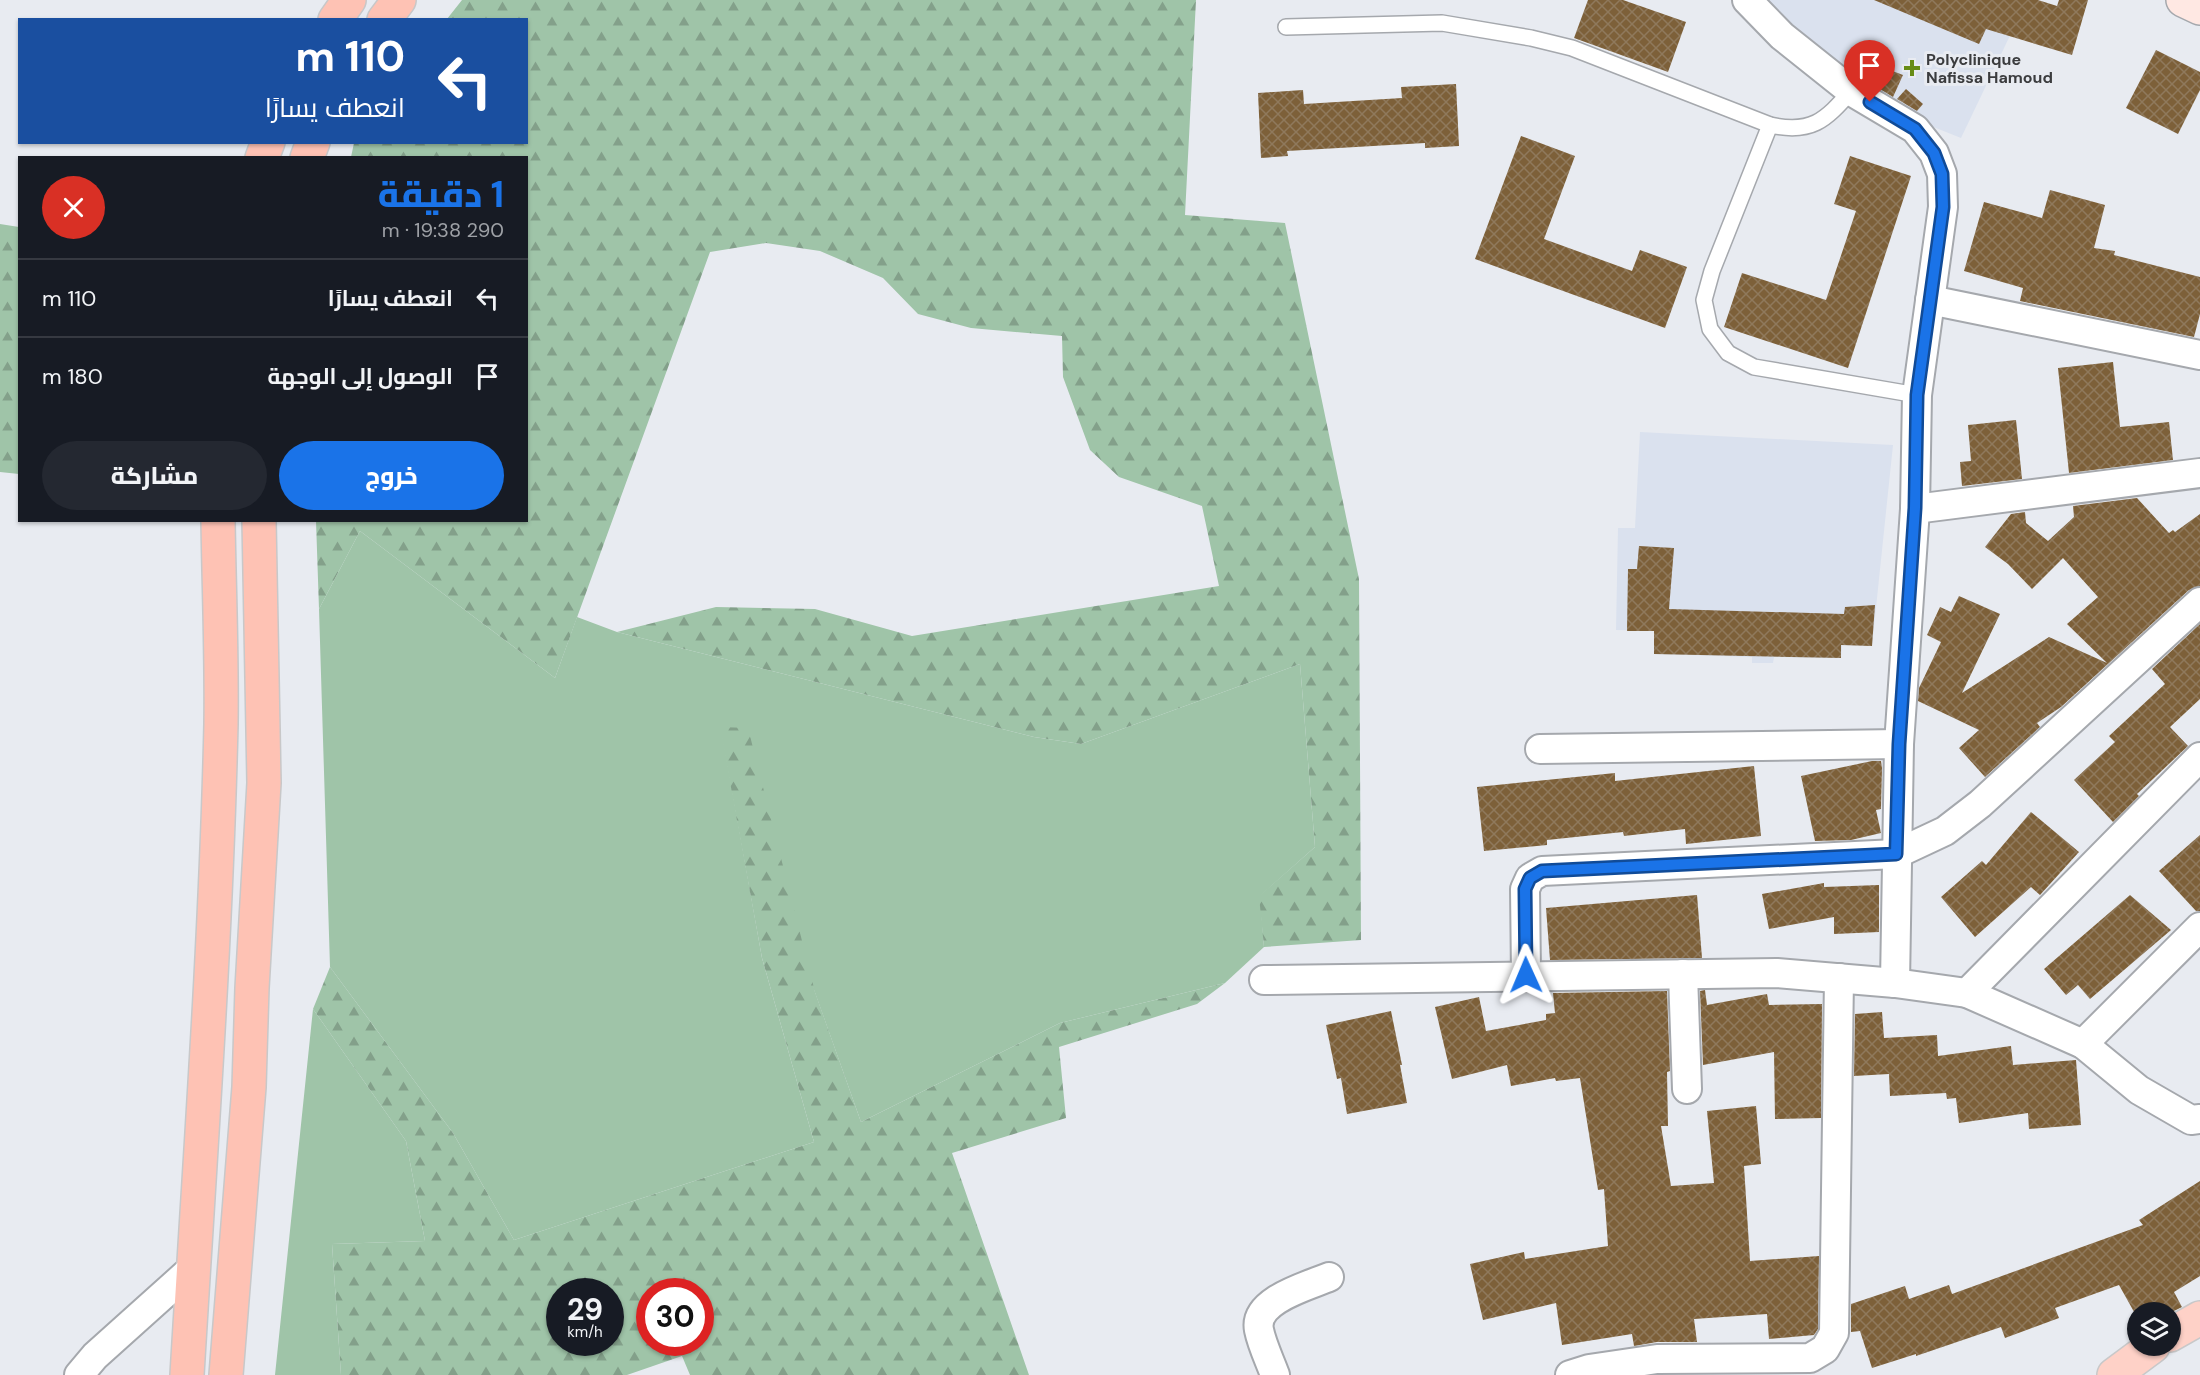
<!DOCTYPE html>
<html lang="ar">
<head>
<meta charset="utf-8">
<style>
	body { margin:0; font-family:"DM Sans",Cairo,sans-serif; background:#242831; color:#f1f3f6; direction:rtl; height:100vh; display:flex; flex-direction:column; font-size:22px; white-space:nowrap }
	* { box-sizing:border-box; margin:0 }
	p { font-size:20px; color:#9ea1a6 }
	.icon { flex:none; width:33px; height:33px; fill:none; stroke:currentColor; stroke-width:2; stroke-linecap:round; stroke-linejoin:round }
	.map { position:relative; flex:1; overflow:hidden; direction:ltr }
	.drawer { position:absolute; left:18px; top:156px; width:510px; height:366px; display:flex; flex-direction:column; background:#171b24; border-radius:0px; box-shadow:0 2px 4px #0004; direction:rtl }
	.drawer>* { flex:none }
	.hud { position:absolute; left:18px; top:18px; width:510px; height:126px; border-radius:0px; box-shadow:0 2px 4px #0004; direction:rtl; background:#1a4fa0; color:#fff; overflow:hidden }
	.fabs { position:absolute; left:2127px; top:1302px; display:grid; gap:12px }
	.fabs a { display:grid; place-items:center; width:54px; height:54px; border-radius:50%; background:#171b24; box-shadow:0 2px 4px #0004; font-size:30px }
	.speed { position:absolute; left:546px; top:1278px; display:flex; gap:12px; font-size:30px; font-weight:700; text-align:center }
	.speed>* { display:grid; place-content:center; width:78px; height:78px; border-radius:50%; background:#171b24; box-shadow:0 2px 4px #0004; line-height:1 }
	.speed small { font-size:15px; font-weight:400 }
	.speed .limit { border:9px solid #d22; background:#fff; color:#111 }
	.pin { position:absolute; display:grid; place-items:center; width:51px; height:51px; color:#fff; margin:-62px -26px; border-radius:50% 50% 50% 0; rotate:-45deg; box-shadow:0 0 6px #0007 }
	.pin .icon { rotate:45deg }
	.me { position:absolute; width:66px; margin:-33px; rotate:359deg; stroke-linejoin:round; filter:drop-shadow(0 0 4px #0008) }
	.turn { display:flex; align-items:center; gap:21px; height:126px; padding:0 24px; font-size:27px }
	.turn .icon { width:78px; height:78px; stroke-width:2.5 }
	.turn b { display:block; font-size:42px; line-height:51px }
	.round { display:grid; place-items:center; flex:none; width:63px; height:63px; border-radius:32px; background:#242831 }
	.summary { display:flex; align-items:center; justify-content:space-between; height:102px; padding:0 24px }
	h1 { font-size:36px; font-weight:800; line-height:45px; color:#1a73e8 }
	.cta { display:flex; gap:12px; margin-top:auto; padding:12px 24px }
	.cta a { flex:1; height:69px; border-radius:36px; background:#1a73e8; color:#fff; font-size:24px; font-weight:800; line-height:69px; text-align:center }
	.cta a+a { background:#242831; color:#f1f3f6 }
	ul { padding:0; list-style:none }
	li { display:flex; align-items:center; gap:18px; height:78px; padding:0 24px; border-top:2px solid #363941 }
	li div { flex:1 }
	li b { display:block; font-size:22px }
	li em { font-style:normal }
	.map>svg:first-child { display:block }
</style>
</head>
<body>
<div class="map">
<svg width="2200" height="1375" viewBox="0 0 2200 1375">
	<defs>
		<pattern id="forest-firs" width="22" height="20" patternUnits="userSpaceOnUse" patternTransform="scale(1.5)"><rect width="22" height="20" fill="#9fc4a8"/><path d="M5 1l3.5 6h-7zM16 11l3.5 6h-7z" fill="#83a08a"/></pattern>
		<pattern id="building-cross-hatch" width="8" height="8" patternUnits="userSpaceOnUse" patternTransform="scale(1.5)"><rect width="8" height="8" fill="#7d6039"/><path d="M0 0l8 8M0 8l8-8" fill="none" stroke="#8f795c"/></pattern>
	</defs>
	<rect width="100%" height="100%" fill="#e8ebf1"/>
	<!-- built -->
	<g fill="#dae1ee">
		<path d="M 1767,0 L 2027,0 L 1961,138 L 1846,92 L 1812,45 Z"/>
		<path d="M 1640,432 L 1893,445 L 1872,646 L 1842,645 L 1841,658 L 1774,657 L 1773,663 L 1752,663 L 1752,657 L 1654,654 L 1654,631 L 1616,630 L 1618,528 L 1635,528 Z"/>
	</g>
	<!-- grass -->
	<g fill="#9fc4a8">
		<path d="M 360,531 L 555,678 L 577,617 L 617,632 L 1034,737 L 1081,744 L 1300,664 L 1315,847 L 1260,896 L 1264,947 L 1225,983 L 1060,1023 L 861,1122 L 721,728 L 762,958 L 814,1142 L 514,1240 L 453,1133 L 330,967 L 319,609 Z"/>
		<path d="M 313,1009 L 406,1141 L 425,1241 L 332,1244 L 341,1375 L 275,1375 Z"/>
	</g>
	<!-- forest -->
	<g fill="url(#forest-firs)" fill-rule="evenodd">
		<path d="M 462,0 L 1196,0 L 1185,215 L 1285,223 L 1359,579 L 1361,940 L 1264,947 L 1259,896 L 1315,847 L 1300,664 L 1081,744 L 1034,737 L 617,632 L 716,607 L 815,609 L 912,636 L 1219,586 L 1202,506 L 1119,477 L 1090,450 L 1063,377 L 1062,336 L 971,328 L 918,314 L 883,278 L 820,251 L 766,243 L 710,252 L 555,678 L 360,531 L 319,609 L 316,521 L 526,520 L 526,158 L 351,157 L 354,143 L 526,142 L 526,20 L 447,19 Z"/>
		<path d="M 0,224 L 19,227 L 19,474 L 0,472 Z"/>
		<path d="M 720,727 L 748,728 L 815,992 L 861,1122 L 1060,1023 L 1225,983 L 1197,1004 L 1059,1047 L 1066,1118 L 952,1153 L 1029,1375 L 690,1375 L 682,1356 L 627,1375 L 341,1375 L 332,1244 L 425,1241 L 406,1141 L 313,1009 L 330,967 L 453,1133 L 514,1240 L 814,1142 L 762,958 ZM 560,1292 L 610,1292 L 610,1342 L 560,1342 ZM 650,1292 L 700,1292 L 700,1342 L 650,1342 Z"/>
	</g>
	<!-- building -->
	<g fill="url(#building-cross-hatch)">
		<path d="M 1588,0 L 1623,0 L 1686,22 L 1668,72 L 1574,38 Z"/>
		<path d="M 1874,0 L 2038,0 L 2057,6 L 2059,0 L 2088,0 L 2072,55 L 1986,29 L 1979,44 Z"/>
		<path d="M 2156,50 L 2200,72 L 2200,90 L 2178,134 L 2126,108 Z"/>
		<path d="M 1877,65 L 1903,75 L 1893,97 L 1870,83 Z"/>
		<path d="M 1456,84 L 1459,146 L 1425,148 L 1425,143 L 1287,151 L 1288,156 L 1261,158 L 1258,93 L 1303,90 L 1304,104 L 1402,98 L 1401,87 Z"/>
		<path d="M 1906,89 L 1923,104 L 1917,111 L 1897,99 Z"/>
		<path d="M 1521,136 L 1575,156 L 1544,239 L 1632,271 L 1640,250 L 1687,267 L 1665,328 L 1475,259 Z"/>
		<path d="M 1850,156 L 1911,176 L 1848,368 L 1724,327 L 1742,273 L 1826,300 L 1856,211 L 1834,204 Z"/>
		<path d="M 2050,190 L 2105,205 L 2094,248 L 2115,251 L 2114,255 L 2200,277 L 2200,314 L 2194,337 L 2020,301 L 2023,288 L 1964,271 L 1984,202 L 2042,218 Z"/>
		<path d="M 2113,362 L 2120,427 L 2169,422 L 2173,460 L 2069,473 L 2058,368 Z"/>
		<path d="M 2016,420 L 2022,479 L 1962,486 L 1960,462 L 1971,461 L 1968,425 Z"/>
		<path d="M 2137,498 L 2169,533 L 2173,530 L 2175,532 L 2200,514 L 2200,586 L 2189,590 L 2061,707 L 2037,723 L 2040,727 L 1985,777 L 1959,748 L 1979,730 L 1918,701 L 1919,688 L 1941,642 L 1927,635 L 1940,607 L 1951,612 L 1959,596 L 2000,614 L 1962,693 L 2049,637 L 2107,663 L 2067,624 L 2098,597 L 2063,558 L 2032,589 L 2008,564 L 1985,547 L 2011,514 L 2025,512 L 2026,523 L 2048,541 L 2074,517 L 2073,506 Z"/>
		<path d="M 1639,546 L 1674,548 L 1669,609 L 1844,614 L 1845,607 L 1875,605 L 1872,646 L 1841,645 L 1841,658 L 1654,654 L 1654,631 L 1627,631 L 1628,569 L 1637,569 Z"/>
		<path d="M 2200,624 L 2200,699 L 2170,727 L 2188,746 L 2137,794 L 2139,796 L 2113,822 L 2074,780 L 2115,742 L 2109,736 L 2165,684 L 2152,669 Z"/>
		<path d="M 1872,761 L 1881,761 L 1882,768 L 1881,809 L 1876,810 L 1881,833 L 1851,840 L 1815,841 L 1801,776 Z"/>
		<path d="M 1754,766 L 1761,836 L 1686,844 L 1685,829 L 1624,836 L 1623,832 L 1547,840 L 1547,845 L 1484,851 L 1477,787 L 1615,773 L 1615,781 Z"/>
		<path d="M 2031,812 L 2079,852 L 2040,895 L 2031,887 L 1975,937 L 1941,897 L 1982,861 L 1986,865 Z"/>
		<path d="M 2200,835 L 2200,911 L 2196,911 L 2159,871 Z"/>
		<path d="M 1824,883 L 1824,887 L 1879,885 L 1879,932 L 1834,934 L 1834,917 L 1769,929 L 1762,894 Z"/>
		<path d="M 1697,895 L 1702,958 L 1550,960 L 1546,908 Z"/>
		<path d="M 2130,895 L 2171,930 L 2090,999 L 2078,985 L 2066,995 L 2044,969 Z"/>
		<path d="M 1705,990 L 1707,1005 L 1767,994 L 1769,1005 L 1822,1004 L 1821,1118 L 1775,1119 L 1774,1052 L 1703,1065 L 1700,991 Z"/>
		<path d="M 1667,991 L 1670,1071 L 1667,1072 L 1668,1126 L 1661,1126 L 1671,1186 L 1714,1183 L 1707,1111 L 1756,1106 L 1761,1164 L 1744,1166 L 1750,1261 L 1819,1256 L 1818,1329 L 1814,1335 L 1769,1339 L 1767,1314 L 1694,1319 L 1697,1342 L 1657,1342 L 1634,1346 L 1632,1334 L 1562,1345 L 1556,1303 L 1483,1320 L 1470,1264 L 1524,1252 L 1525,1259 L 1608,1246 L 1604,1189 L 1598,1190 L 1580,1078 L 1556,1081 L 1555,1078 L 1511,1086 L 1507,1065 L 1452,1079 L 1435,1007 L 1479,997 L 1486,1031 L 1546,1020 L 1546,1014 L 1555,1013 L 1553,993 Z"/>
		<path d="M 1391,1011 L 1402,1065 L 1400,1065 L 1407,1103 L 1347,1114 L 1341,1078 L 1337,1079 L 1326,1025 Z"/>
		<path d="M 1882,1012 L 1884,1038 L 1937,1035 L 1938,1056 L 2011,1046 L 2013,1065 L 2076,1060 L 2081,1125 L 2029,1129 L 2028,1113 L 1959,1123 L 1956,1098 L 1947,1099 L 1946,1093 L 1890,1096 L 1889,1074 L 1854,1076 L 1855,1014 Z"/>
		<path d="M 2200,1181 L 2200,1276 L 2174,1292 L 2182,1307 L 2170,1313 L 2138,1312 L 2138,1319 L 2119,1285 L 2055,1308 L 2059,1318 L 2005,1338 L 2001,1327 L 1916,1356 L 1916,1354 L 1872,1368 L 1860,1331 L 1851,1332 L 1851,1304 L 1905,1286 L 1909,1299 L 1949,1285 L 1952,1294 L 2143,1225 L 2139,1220 Z"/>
	</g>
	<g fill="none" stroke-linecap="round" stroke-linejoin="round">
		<defs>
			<g id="service">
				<path d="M 1286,27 L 1442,23 L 1531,38 L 1572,48 L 1770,125 C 1811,134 1825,121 1851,91"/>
				<path d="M 1770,125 L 1712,271 L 1704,300 L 1710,329 L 1728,353 L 1754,367 L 1917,395"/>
			</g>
			<g id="minor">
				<path d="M 1747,0 L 1782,36 L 1851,91 L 1915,129 L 1934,153 L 1942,174 L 1943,207 L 1917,395 L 1915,509 L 1899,744 L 1895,983"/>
				<path d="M 1930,300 L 2200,355"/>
				<path d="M 1915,509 L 2200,473"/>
				<path d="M 1540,749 L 1899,744"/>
				<path d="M 1683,974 L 1687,1089"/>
				<path d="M 1526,975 L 1525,889 L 1530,878 L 1542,871 L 1896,854 L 1945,831 L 1980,804 L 2200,602"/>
				<path d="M 1264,980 L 1777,973 L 1895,983 L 1967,993 L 2083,1044 L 2139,1090 L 2191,1120 L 2200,1119"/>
				<path d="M 1967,993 L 2200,757"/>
				<path d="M 2083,1044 L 2200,927"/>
				<path d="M 79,1375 L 95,1356 L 193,1268"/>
				<path d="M 1275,1375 C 1270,1361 1262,1345 1259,1330 C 1253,1300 1308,1286 1329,1277"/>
				<path d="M 1570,1375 L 1589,1369 L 1657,1359 L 1810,1358 L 1825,1349 L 1834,1333 L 1839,978"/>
			</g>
			<path id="secondary" d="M 2183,0 L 2200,8"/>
			<g id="primary">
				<path d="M 2170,1335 L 2200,1318"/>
				<path d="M 2114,1375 L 2153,1346"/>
			</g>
			<g id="trunk">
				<path d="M 335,20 L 349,0"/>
				<path d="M 384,20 L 399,0"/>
				<path d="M 262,158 L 268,142"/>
				<path d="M 307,158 L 313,142"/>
				<path d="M 187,1375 C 200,1158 216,941 221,724 C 222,656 219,588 218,520"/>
				<path d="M 226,1375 L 249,1087 L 252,988 L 264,783 L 259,520"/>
			</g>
		</defs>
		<!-- service casing -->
		<use href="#service" stroke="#a5a8ad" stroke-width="18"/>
		<!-- minor casing -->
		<use href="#minor" stroke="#a5a8ad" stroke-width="32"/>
		<!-- secondary casing -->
		<use href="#secondary" stroke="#a5a8ad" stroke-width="36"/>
		<!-- primary casing -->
		<use href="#primary" stroke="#c8c8c9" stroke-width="36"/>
		<!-- trunk casing -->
		<use href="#trunk" stroke="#c8c8c9" stroke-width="36"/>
		<!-- service -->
		<use href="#service" stroke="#fff" stroke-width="15"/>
		<!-- minor -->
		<use href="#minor" stroke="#fff" stroke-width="28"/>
		<!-- secondary -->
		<use href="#secondary" stroke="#ffe8e3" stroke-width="33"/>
		<!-- primary -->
		<use href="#primary" stroke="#fed1c7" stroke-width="33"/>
		<!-- trunk -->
		<use href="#trunk" stroke="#fec2b4" stroke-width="33"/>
	</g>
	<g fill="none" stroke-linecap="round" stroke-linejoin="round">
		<defs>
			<path id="route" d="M 1526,975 L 1525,889 L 1530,878 L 1542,871 L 1896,854 L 1899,744 L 1915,508 L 1917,395 L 1943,207 L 1942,174 L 1934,153 L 1915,129 L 1870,102"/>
		</defs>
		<!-- route casing -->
		<use href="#route" stroke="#114b97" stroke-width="15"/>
		<!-- route -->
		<use href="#route" stroke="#1a73e8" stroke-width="10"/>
	</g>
	<!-- markers -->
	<path fill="#678c15" stroke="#e8ebf1" stroke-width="2" d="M1909 59h6v6h6v6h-6v6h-6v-6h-6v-6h6z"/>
	<g text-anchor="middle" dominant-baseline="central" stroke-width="6" stroke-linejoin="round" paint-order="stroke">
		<!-- poi labels -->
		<g font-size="16" font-weight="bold" fill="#3b3c3e" stroke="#e8ebf1" text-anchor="start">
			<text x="1926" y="59">Polyclinique<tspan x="1926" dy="18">Nafissa Hamoud</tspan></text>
		</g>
	</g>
</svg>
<div class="fabs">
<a><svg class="icon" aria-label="layers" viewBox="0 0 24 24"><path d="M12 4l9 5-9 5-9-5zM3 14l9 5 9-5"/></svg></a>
</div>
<div class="speed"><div>29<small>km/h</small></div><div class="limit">30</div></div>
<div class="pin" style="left:1870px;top:102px;background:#d93025"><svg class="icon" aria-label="arrive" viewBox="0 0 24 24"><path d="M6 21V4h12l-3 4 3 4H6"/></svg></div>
<svg class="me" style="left:1526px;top:975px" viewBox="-20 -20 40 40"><path d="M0-17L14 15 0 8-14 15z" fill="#1a73e8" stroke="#fff" stroke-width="4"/></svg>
<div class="hud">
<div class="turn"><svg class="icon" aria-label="left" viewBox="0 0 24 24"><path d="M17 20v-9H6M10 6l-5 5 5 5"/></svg><div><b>110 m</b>انعطف يسارًا</div></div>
</div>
<section class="drawer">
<div class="summary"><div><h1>1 دقيقة</h1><p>290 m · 19:38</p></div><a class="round" style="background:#d93025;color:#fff"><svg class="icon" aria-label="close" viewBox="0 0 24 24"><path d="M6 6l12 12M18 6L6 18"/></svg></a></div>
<ul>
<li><svg class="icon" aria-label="left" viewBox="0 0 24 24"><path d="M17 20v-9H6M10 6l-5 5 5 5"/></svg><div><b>انعطف يسارًا</b></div><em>110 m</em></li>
<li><svg class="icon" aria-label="arrive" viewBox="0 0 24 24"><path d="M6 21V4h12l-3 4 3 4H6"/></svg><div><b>الوصول إلى الوجهة</b></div><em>180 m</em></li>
</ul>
<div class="cta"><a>خروج</a><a>مشاركة</a></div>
</section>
</div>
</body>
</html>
